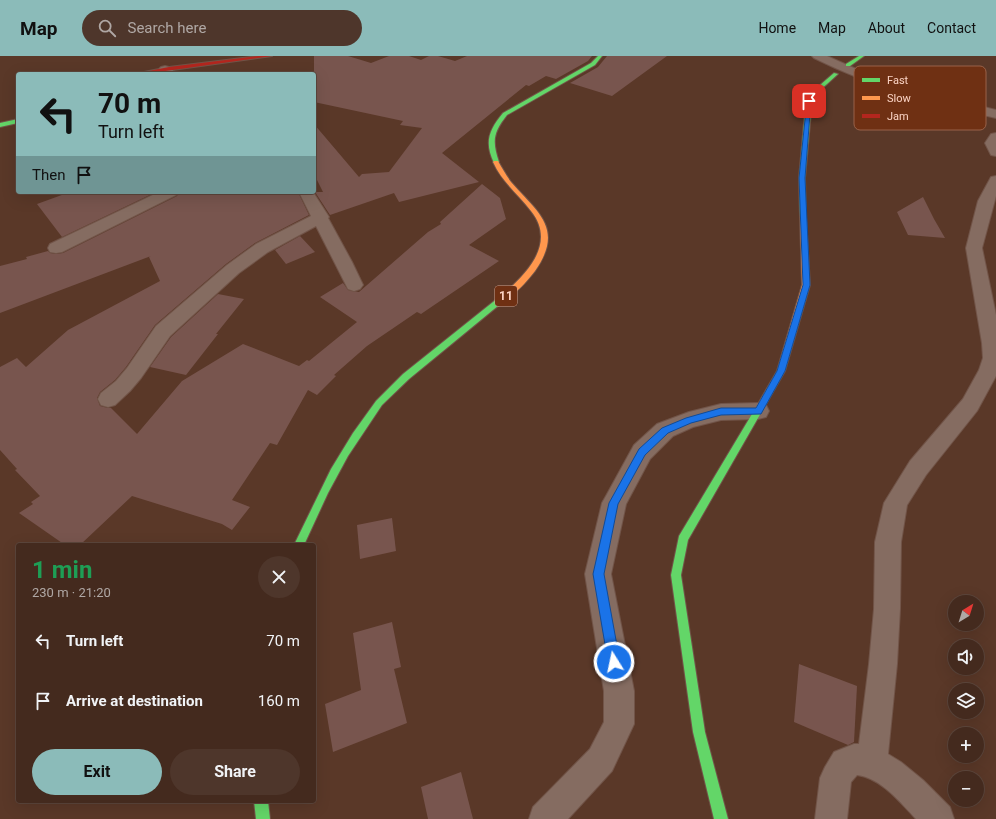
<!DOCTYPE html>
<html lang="en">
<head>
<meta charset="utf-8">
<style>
	body { margin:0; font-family:Roboto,sans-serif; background:#4e362b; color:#f1f3f6; height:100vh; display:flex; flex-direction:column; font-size:15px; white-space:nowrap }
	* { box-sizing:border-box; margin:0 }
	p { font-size:13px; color:#afa7a4 }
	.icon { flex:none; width:22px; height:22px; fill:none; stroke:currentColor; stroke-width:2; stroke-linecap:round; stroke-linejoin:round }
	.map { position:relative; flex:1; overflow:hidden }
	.side { position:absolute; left:16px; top:487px; width:300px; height:260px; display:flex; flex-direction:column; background:#442a1e; border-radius:4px; box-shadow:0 4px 16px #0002,0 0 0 1px #5c463c }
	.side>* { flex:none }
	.hud { position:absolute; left:16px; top:16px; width:300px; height:122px; border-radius:4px; box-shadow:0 4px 16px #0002,0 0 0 1px #5c463c; background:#8bbbb9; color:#111; overflow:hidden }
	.needle { width:26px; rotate:38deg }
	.controls { position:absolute; left:948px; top:539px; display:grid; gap:8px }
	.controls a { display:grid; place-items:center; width:36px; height:36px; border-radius:50%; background:#442a1e; box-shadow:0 4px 16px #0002,0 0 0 1px #5c463c; font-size:20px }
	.pin { position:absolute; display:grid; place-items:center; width:34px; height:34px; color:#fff; margin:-17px; border-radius:8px; box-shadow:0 2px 6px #0006 }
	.me { position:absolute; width:44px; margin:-22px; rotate:350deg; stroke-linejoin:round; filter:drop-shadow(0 0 3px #0008) }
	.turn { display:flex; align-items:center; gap:14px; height:84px; padding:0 16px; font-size:18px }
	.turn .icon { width:52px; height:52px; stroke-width:2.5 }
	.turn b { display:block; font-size:28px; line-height:34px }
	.then { display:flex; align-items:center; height:38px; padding:0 16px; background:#0003; gap:8px; font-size:15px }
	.round { display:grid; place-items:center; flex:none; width:42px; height:42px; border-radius:21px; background:#4e362b }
	.head { display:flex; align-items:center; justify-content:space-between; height:68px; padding:0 16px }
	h1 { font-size:24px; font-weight:700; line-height:30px; color:#1e9e55 }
	.cta { display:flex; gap:8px; margin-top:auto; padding:8px 16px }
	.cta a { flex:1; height:46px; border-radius:24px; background:#8bbbb9; color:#111; font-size:16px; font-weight:700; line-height:46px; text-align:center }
	.cta a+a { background:#4e362b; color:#f1f3f6 }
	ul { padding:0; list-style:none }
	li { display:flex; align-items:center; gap:12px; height:60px; padding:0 16px }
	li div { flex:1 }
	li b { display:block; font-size:15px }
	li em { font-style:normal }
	header { display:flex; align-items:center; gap:24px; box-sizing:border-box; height:56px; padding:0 20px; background:#8bbbb9; color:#111 }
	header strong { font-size:19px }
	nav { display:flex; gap:22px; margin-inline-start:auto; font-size:14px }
	.search { width:280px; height:36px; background:#4e362b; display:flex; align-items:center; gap:10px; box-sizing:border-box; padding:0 14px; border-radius:22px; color:#afa7a4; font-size:15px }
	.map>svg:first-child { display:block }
</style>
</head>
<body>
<header>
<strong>Map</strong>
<div class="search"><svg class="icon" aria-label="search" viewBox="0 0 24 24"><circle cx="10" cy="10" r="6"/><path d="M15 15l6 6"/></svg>Search here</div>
<nav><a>Home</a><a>Map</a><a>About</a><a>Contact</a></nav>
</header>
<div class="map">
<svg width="996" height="763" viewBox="0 0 996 763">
	<rect width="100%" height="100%" fill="#5a3828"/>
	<!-- building -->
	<g fill="#78554e">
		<path d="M 314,0 L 348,0 L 371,7 L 389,0 L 409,0 L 421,4 L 429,0 L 438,0 L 455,5 L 467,0 L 592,0 L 588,5 L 556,23 L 546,20 L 529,30 L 526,29 L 442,97 L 479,126 L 399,146 L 394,137 L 330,159 L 315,136 L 323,136 L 314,118 L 314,68 L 359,121 L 362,118 L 389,116 L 422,72 L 400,69 L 403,65 L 314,46 Z"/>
		<path d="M 607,0 L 667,0 L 612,40 L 570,27 L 598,11 Z"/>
		<path d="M 482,128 L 500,142 L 506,163 L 469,189 L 499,205 L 421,258 L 417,256 L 367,290 L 334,319 L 336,320 L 317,339 L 308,334 L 277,389 L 270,387 L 232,444 L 250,451 L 232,474 L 222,468 L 132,440 L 80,489 L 65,489 L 19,457 L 33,448 L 31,446 L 40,440 L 15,414 L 17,413 L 0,394 L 0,311 L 17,302 L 26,311 L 68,274 L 160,225 L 149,201 L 151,200 L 0,257 L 0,210 L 27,203 L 26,201 L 48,195 L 50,197 L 56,198 L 63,197 L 177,140 L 179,136 L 298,136 L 309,159 L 255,187 L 226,208 L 155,269 L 126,311 L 115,324 L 100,336 L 97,342 L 100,350 L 108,352 L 111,352 L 137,378 L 182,325 L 243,288 L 299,310 L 307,304 L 309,305 L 357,266 L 320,241 L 343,227 L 348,234 L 359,236 L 428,176 L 441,168 L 440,166 Z"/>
		<path d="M 70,136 L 156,136 L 62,181 L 37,148 Z"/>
		<path d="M 923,141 L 934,163 L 945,182 L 908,179 L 897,156 Z"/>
		<path d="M 300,180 L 315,196 L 286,208 L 275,194 Z"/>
		<path d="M 218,238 L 244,243 L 216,278 L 218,278 L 186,319 L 150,311 L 171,281 Z"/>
		<path d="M 392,462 L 396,495 L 360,503 L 357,469 Z"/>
		<path d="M 392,566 L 401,611 L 394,613 L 407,667 L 333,696 L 325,648 L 361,634 L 353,577 Z"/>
		<path d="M 799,608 L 857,630 L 854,686 L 848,689 L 794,666 Z"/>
		<path d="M 461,716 L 473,763 L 428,763 L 421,731 Z"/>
	</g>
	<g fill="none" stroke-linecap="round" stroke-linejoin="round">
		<defs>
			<g id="street">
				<path d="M 812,0 L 827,0 L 865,17 L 909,32 L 996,54 L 996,62 C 933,47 872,31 814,2 Z"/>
				<path d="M 165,10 L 169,11 L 177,18 L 164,18 L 159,13 L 161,11 Z"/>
				<path d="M 996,77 L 996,100 L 991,99 L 985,87 L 991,78 Z"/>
				<path d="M 996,120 L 996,140 L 982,192 L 996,259 L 996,320 L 977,355 L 926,419 L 907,449 L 901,486 L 900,553 L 897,608 L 888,698 L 901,706 L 923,724 L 950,751 L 954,763 L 916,763 C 900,746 881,722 857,719 L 851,726 L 847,763 L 815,763 L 820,722 L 825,711 L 834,696 L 854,688 L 859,688 L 869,608 L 874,553 L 875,486 L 884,447 L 910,405 L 963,343 L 979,314 L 983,302 L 982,287 L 966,192 L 978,145 L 991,121 Z"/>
				<path d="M 159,136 L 178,136 L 176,139 L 62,196 L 56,197 L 50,196 L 48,192 L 50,188 Z"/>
				<path d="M 299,136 L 313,136 L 329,161 L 328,162 L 352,206 L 363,229 L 360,233 L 354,235 L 348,233 L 316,170 L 268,196 L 239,217 L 170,280 L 141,322 L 130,335 L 115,349 L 108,351 L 101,349 L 98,343 L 101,337 L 116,325 L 127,312 L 156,270 L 227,209 L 256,188 L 311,160 Z"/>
				<path d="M 758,347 L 766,349 L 769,355 L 766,361 L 758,363 L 721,364 L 693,371 L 673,380 L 650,403 L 626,448 L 611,518 L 634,635 L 634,668 L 612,715 L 568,763 L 529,763 L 533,751 L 590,693 L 604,666 L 604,635 L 585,518 L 602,447 L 606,440 L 634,389 L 657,368 L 689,356 L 721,348 Z"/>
			</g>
			<g id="fast">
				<path d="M 598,0 L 602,0 L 595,9 L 507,59 C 493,77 492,85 499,106 L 494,107 C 484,86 489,74 503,57 L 591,7 Z"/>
				<path d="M 859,0 L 864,0 L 850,10 L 846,10 L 846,8 Z"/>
				<path d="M 834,17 L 838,18 L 816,38 L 812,45 L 805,122 L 806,161 L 803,163 L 800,161 L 799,122 L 806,45 L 812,36 Z"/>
				<path d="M 18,63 L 18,67 L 0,71 L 0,67 Z"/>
				<path d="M 508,234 L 514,234 L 515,236 L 409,323 L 382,349 L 348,400 L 328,437 L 304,489 L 294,489 L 331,413 L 353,377 L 376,345 L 403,318 Z"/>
				<path d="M 758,352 L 762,355 L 688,484 L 681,519 L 705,676 L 728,763 L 714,763 L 693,676 L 671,519 L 679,480 L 755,353 Z"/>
				<path d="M 254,745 L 268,745 L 270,763 L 256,763 Z"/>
			</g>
			<g id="slow">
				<path d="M 494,105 L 498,105 C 502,112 506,119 511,126 C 537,156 565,172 535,215 C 529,222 520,235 511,238 L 507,236 L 508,234 C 531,213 555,185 531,155 C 518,138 502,126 493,106 Z"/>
				<path d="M 803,159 L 806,161 L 810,229 L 785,315 L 761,357 L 758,358 L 754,355 L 777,315 L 802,229 L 800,161 Z"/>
			</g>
			<path id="jam" d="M 259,0 L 272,0 L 144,18 L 134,18 L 169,11 Z"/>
		</defs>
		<!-- street casing -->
		<use href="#street" stroke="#715448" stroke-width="2"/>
		<!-- fast casing -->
		<use href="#fast" stroke="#715448" stroke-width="2"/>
		<!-- slow casing -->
		<use href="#slow" stroke="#715448" stroke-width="2"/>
		<!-- jam casing -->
		<use href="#jam" stroke="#715448" stroke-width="2"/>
		<!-- street -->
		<use href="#street" fill="#856c61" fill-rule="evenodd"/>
		<!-- fast -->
		<use href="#fast" fill="#63d668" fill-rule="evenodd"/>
		<!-- slow -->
		<use href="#slow" fill="#ff974d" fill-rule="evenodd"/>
		<!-- jam -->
		<use href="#jam" fill="#b3261e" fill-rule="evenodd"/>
	</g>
	<!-- route -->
	<path fill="#1a73e8" stroke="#114b97" d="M 807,44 L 811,45 L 805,122 L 810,229 L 785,315 L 761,358 L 721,359 L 691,367 L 668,377 L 645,399 L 618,448 L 604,518 L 620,606 L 618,610 L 614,612 L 610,610 L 608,606 L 593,518 L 609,447 L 639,393 L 662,372 L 686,362 L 721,352 L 756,352 L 777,315 L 803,229 L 799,122 Z"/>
	<g text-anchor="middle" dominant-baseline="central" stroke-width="4" stroke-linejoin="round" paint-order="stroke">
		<!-- shield labels -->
		<rect fill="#6f3013" stroke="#d1a28f" stroke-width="1" x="495" y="230" width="22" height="20" rx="3"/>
		<g font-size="12" font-weight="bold" fill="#fbd3c4">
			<text x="506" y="240">11</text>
		</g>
	</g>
	<!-- legend -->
	<rect x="854" y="10" width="132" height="64" rx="6" fill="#6f3013" stroke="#996148" stroke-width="1"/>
	<rect x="862" y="22" width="18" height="4" fill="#63d668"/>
	<rect x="862" y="40" width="18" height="4" fill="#ff974d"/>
	<rect x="862" y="58" width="18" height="4" fill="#b3261e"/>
	<g font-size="11" fill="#fbd3c4">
		<text x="887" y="28">Fast</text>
		<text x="887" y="46">Slow</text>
		<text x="887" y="64">Jam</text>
	</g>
</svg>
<div class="controls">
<a><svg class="needle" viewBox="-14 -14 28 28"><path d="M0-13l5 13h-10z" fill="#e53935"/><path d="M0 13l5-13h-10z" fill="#afa7a4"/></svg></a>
<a><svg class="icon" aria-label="sound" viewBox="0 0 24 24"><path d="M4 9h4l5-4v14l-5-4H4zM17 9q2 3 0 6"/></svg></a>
<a><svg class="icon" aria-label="layers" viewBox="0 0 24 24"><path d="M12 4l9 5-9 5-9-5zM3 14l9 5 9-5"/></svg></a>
<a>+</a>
<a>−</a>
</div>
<div class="pin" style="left:809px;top:45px;background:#d93025"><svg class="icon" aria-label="arrive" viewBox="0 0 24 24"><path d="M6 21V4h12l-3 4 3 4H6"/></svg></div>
<svg class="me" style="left:614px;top:606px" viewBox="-20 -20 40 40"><circle r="17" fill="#1a73e8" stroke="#fff" stroke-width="3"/><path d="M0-11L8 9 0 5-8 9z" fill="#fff"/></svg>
<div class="hud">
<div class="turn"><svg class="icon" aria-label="left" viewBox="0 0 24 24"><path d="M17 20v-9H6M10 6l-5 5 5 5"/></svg><div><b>70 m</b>Turn left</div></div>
<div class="then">Then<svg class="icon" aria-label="arrive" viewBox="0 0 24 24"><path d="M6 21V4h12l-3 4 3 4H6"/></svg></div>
</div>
<section class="side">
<div class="head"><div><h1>1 min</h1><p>230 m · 21:20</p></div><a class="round"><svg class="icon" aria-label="close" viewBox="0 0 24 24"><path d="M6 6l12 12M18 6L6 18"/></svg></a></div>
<ul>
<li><svg class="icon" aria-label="left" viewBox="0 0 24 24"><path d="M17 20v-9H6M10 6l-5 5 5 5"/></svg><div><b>Turn left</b></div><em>70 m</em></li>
<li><svg class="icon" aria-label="arrive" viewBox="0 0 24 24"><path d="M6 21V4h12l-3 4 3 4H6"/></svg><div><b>Arrive at destination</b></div><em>160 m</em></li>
</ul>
<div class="cta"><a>Exit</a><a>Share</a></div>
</section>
</div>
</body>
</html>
